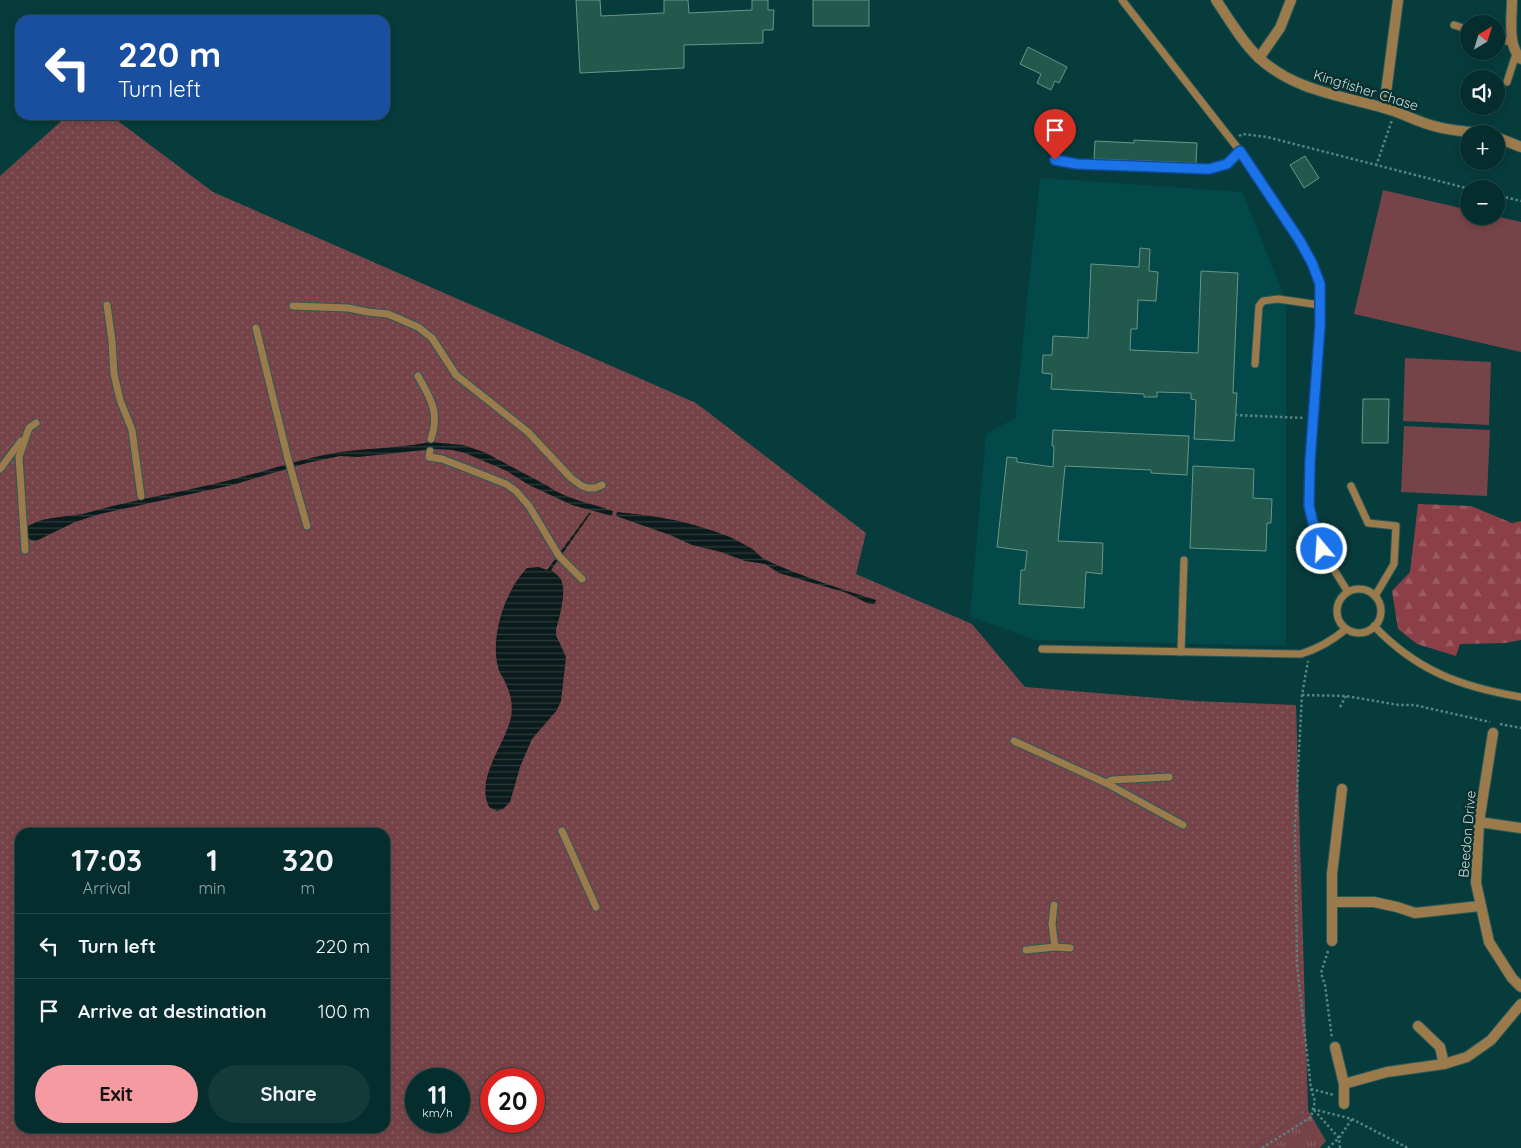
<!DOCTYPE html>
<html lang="en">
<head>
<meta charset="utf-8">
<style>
	body { margin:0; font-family:Quicksand,sans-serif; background:#133939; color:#f1f3f6; height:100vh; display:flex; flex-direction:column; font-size:19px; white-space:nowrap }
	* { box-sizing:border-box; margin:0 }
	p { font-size:16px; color:#97a8aa }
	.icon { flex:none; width:28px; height:28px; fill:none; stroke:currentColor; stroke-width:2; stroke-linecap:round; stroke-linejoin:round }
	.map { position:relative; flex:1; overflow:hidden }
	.sheet { position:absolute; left:15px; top:828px; width:375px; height:305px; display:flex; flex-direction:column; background:#052d2d; border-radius:15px; box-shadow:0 2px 8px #0003,0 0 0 1px #264949 }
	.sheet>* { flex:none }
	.top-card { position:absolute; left:15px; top:15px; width:375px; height:105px; border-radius:15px; box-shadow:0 2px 8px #0003,0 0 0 1px #264949; background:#1a4fa0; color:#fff; overflow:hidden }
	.needle { width:32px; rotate:38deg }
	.buttons { position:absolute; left:1460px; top:15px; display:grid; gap:10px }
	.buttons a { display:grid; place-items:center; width:45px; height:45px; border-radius:50%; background:#052d2d; box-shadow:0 2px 8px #0003,0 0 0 1px #264949; font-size:25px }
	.speed { position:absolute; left:405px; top:1068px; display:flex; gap:10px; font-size:25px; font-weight:700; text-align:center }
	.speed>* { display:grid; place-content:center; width:65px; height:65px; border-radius:50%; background:#052d2d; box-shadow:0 2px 8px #0003,0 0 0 1px #264949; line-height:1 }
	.speed small { font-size:12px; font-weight:400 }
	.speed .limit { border:8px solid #d22; background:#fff; color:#111 }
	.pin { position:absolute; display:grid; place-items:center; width:42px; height:42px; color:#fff; margin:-51px -21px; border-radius:50% 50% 50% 0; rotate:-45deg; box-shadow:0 0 5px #0007 }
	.pin .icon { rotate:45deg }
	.me { position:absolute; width:55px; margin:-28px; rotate:342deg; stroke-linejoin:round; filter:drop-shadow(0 0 4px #0008) }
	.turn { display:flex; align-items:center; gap:18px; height:105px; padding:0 20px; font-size:22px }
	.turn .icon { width:65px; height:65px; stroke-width:2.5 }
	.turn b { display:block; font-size:35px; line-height:42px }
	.eta { display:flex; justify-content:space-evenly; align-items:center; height:85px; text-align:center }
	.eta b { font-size:30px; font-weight:700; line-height:35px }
	.primary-button { display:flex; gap:10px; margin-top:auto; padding:10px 20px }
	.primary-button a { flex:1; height:58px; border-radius:30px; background:#f49aa0; color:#111; font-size:20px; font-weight:700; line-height:58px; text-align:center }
	.primary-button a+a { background:#133939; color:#f1f3f6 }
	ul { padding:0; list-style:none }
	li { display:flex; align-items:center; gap:15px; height:65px; padding:0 20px; border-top:1px solid #264949 }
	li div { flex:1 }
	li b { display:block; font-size:19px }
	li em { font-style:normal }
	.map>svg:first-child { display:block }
</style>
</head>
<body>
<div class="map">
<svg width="1521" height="1148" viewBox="0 0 1521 1148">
	<defs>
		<pattern id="grass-dots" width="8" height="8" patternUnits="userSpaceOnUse" patternTransform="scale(1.25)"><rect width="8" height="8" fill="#764448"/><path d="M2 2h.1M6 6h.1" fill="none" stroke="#885f62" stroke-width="1.8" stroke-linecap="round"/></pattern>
		<pattern id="forest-firs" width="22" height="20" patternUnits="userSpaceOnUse" patternTransform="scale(1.25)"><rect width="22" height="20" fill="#8c3f47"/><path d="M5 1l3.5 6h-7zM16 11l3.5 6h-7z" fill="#9b5a61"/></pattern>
		<pattern id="park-tufts" width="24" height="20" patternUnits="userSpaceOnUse" patternTransform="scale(1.25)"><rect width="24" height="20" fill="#764448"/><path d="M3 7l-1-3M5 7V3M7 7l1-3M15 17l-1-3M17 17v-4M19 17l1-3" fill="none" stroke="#885f62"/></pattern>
		<pattern id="water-rules" width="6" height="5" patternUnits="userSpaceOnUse" patternTransform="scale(1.25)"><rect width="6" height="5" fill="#0b1a1a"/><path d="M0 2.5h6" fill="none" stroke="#2d3b3b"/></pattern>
	</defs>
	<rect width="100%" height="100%" fill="#073c3c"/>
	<!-- built -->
	<path fill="#04494a" d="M 1040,178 L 1242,192 L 1286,301 L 1286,646 L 1035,640 L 970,616 L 986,434 L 1015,418 Z"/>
	<!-- grass -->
	<path fill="url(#grass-dots)" fill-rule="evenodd" d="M 68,115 L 110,115 L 213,192 L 696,403 L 866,533 L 856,574 L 972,624 L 1025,687 L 1194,701 L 1296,705 L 1308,1110 L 1252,1148 L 0,1148 L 0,176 ZM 20,832 L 385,832 L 385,1128 L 20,1128 ZM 416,1079 L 459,1079 L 459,1121 L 416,1121 ZM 491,1079 L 534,1079 L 534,1121 L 491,1121 Z"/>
	<!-- forest -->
	<path fill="url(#forest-firs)" d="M 1418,504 L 1471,506 L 1512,523 L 1521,521 L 1521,640 L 1505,643 L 1460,644 L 1456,656 L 1417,644 L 1398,629 L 1392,591 L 1410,572 Z"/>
	<!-- park -->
	<path fill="url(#park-tufts)" d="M 1308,1110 L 1326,1141 L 1320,1148 L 1252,1148 Z"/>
	<!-- garden -->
	<g fill="#764448">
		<path d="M 1383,190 L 1469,210 L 1469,216 L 1495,216 L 1521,222 L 1521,352 L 1354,314 Z"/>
		<path d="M 1405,358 L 1491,362 L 1489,425 L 1403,421 Z"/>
		<path d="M 1404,426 L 1490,430 L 1487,496 L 1401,492 Z"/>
	</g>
	<!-- water -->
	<g fill="url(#water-rules)">
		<path d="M 430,442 L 463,445 L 484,452 L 546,485 C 565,499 590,503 613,511 L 612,516 L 572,505 L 529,485 L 507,471 L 465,453 L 452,450 L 434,449 L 358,457 L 340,456 L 307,463 L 232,485 L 100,514 L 75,522 L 36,541 C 28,541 26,535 25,529 C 39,515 71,518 90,512 C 136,499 184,492 230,480 C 267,471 303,458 340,452 C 370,448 401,448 430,442 Z"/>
		<path d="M 617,512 C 648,515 678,519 707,529 C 722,533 736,539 749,547 C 755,550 759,556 764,559 C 800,576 838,588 876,600 L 875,604 L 869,604 L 847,593 L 779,573 L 765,564 L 745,561 L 721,552 L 692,545 L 670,535 L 616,516 Z"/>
		<path d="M 589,513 L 591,513 L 551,570 C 554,573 558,575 560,578 C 568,589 559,618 556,630 L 556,635 L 566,657 L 561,701 L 557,710 L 532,739 L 520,767 L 510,802 L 503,809 L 497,811 L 489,807 C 475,777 505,746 511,717 C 513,706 511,695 506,684 C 504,678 499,673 498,667 C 490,636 505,591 527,568 L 539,567 L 547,570 Z"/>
	</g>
	<!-- building -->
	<g fill="#21594c" stroke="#699589">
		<path d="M 576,0 L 600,0 L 601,16 L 664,13 L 664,0 L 688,0 L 689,13 L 752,10 L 752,0 L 768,0 L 768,10 L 774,10 L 773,30 L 763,30 L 763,43 L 684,45 L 684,68 L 580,73 Z"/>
		<rect x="813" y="0" width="56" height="26"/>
		<path d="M 1028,47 L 1067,67 L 1059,83 L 1055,81 L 1051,90 L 1037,83 L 1041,74 L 1020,64 Z"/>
		<path d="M 1134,140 L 1197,143 L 1196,163 L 1094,159 L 1095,141 L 1134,143 Z"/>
		<path d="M 1305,156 L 1319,178 L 1304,188 L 1290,165 Z"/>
		<path d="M 1140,248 L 1150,249 L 1149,271 L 1158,272 L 1156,301 L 1138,300 L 1137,329 L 1131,329 L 1130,350 L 1198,353 L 1201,271 L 1238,273 L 1233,393 L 1237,393 L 1234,441 L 1194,439 L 1196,400 L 1191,399 L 1191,393 L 1157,392 L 1157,397 L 1144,397 L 1144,394 L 1051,389 L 1052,374 L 1042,373 L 1043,355 L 1052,355 L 1053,336 L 1088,338 L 1091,264 L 1139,267 Z"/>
		<path d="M 1363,399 L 1389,399 L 1388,443 L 1362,443 Z"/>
		<path d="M 1053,430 L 1189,436 L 1187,475 L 1151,473 L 1151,470 L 1065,466 L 1058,541 L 1103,543 L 1102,574 L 1086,572 L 1084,608 L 1019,604 L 1021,570 L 1025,570 L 1027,551 L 997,547 L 1007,457 L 1017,458 L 1017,462 L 1053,467 L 1054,446 L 1052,446 Z"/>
		<path d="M 1193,466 L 1254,469 L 1253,498 L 1272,499 L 1271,523 L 1267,523 L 1266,551 L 1190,548 Z"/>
	</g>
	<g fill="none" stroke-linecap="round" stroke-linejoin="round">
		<defs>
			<g id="lane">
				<path d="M 1122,0 L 1240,151 L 1270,195 L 1312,263 L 1320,285 L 1320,325 L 1310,461 L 1309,506 L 1315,531 L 1321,549 L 1348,592"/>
				<path d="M 1454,25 L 1469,30"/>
				<path d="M 1496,38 L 1513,43"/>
				<path d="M 1507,82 L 1516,54"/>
				<path d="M 1055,160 L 1077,164 L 1209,169 L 1227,164 L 1240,151"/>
				<path d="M 107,305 L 112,341 L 114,374 L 120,400 L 132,430 L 141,496"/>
				<path d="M 293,306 L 348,308 L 368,312 L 388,314 L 418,327 L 432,338 L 456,375 L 528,432 L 571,478 L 582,486 L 588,488 L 595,488 L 602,485"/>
				<path d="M 256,328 L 288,459 L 307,526"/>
				<path d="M 1255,364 L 1259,306 L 1263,301 L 1278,299 L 1320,305"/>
				<path d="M 418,376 C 431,399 440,413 431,439"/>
				<path d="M 430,451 L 429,457 L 442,459 L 463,467 L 506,484 L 516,491 L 529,506 L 559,556 L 582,579"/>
				<path d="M 0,469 L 21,441"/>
				<path d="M 1351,486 L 1368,523 L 1396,526 L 1394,564 L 1375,596"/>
				<path d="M 25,550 L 19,457 L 29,428 L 36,423"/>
				<circle cx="1359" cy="611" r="22"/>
				<path d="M 1374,626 C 1417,671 1461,687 1521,697"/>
				<path d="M 1042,649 L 1301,654 C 1317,649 1333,640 1346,629"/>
				<path d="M 1181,652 L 1184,560"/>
				<path d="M 1014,741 L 1106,783 L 1183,825"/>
				<path d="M 1106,783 L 1112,780 L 1169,777"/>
				<path d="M 562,831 L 596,907"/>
				<path d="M 1055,947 L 1070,948"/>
				<path d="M 1026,950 L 1055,947 L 1052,924 L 1054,905"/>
			</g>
			<g id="street">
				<path d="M 1216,0 C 1229,19 1242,42 1259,58 C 1295,91 1340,95 1384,108 C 1403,113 1419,123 1438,127 C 1452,131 1468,131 1483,134"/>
				<path d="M 1512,0 C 1512,18 1507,45 1521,59"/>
				<path d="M 1259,58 L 1280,28 L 1291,0"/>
				<path d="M 1384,108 L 1398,0"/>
				<path d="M 1496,137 L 1521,147"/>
				<path d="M 1493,733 L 1479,822 L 1476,883 L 1489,942 L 1512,978 L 1521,987"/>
				<path d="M 1479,822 L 1521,828"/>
				<path d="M 1332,902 L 1374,902 L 1397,907 L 1415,913 L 1480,906"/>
				<path d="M 1332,941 L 1332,874 L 1342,789"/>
				<path d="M 1418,1026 L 1440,1047 L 1444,1064"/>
				<path d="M 1335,1047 L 1344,1084 L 1344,1104"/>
				<path d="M 1344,1084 L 1387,1072 L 1444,1064 L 1467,1057 L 1491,1040 L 1521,1004"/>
			</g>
		</defs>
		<!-- lane casing -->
		<use href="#lane" stroke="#295959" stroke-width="9"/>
		<!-- street casing -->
		<use href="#street" stroke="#295959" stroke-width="12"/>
		<!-- path -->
		<g stroke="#598282" stroke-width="2.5" stroke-dasharray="2.5 2.5" stroke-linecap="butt">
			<path d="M 1239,136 L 1243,134 L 1267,137 L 1470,189"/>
			<path d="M 1376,166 L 1392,120"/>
			<path d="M 1496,195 L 1521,201"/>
			<path d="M 1235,415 L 1304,418"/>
			<path d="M 1302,695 L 1346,696 L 1399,705 L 1414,705 L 1490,722"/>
			<path d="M 1340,707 L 1346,696"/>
			<path d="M 1500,724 L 1521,728"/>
			<path d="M 1328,951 L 1321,973 L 1325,985 L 1332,1038"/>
			<path d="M 1311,1089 L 1334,1095"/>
			<path d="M 1313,1109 L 1352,1119 L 1408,1148"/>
			<path d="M 1314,1110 L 1339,1138 L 1340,1148"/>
			<path d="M 1262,1148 L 1311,1117 L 1315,1101 L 1311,1089 L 1297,965 L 1295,827 L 1302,695 L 1308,661"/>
			<path d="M 1328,1148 L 1339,1138 L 1352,1119"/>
		</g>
		<!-- lane -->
		<use href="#lane" stroke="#9b7a4c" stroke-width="7"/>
		<!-- street -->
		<use href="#street" stroke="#9b7a4c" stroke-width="10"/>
	</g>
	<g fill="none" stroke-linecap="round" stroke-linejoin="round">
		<defs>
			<path id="route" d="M 1055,160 L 1077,164 L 1209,169 L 1227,164 L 1240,151 L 1300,241 L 1312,263 L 1320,284 L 1320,325 L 1310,461 L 1309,506 L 1315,531 L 1322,549"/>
		</defs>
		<!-- route casing -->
		<use href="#route" stroke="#114b97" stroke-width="12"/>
		<!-- route -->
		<use href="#route" stroke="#1a73e8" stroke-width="9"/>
	</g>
	<g text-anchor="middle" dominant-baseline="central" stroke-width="5" stroke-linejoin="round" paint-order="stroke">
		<!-- street labels -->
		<g font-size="14" fill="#c6dede" stroke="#0b3030">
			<text transform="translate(1366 90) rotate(17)">Kingfisher Chase</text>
			<text transform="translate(1467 834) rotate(-85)">Beedon Drive</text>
		</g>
	</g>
</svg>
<div class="buttons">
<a><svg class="needle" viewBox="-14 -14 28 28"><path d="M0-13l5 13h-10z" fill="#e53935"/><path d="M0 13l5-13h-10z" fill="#97a8aa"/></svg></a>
<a><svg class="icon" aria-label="sound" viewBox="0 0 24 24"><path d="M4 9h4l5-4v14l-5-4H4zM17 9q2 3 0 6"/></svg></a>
<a>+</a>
<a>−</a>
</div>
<div class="speed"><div>11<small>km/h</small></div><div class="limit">20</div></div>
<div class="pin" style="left:1055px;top:160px;background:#d93025"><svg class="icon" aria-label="arrive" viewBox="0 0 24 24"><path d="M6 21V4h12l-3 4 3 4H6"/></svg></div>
<svg class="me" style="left:1322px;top:549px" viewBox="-20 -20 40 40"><circle r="17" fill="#1a73e8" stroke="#fff" stroke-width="3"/><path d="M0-11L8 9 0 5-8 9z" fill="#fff"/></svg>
<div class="top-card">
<div class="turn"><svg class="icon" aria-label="left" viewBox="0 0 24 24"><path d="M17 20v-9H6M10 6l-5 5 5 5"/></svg><div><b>220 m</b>Turn left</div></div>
</div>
<section class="sheet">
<div class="eta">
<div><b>17:03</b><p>Arrival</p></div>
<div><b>1</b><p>min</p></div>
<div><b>320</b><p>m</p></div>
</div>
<ul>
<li><svg class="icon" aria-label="left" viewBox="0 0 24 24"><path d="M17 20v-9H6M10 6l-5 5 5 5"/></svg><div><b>Turn left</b></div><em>220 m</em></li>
<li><svg class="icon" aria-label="arrive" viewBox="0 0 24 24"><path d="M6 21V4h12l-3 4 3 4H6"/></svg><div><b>Arrive at destination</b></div><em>100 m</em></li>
</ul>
<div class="primary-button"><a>Exit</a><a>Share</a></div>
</section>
</div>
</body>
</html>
